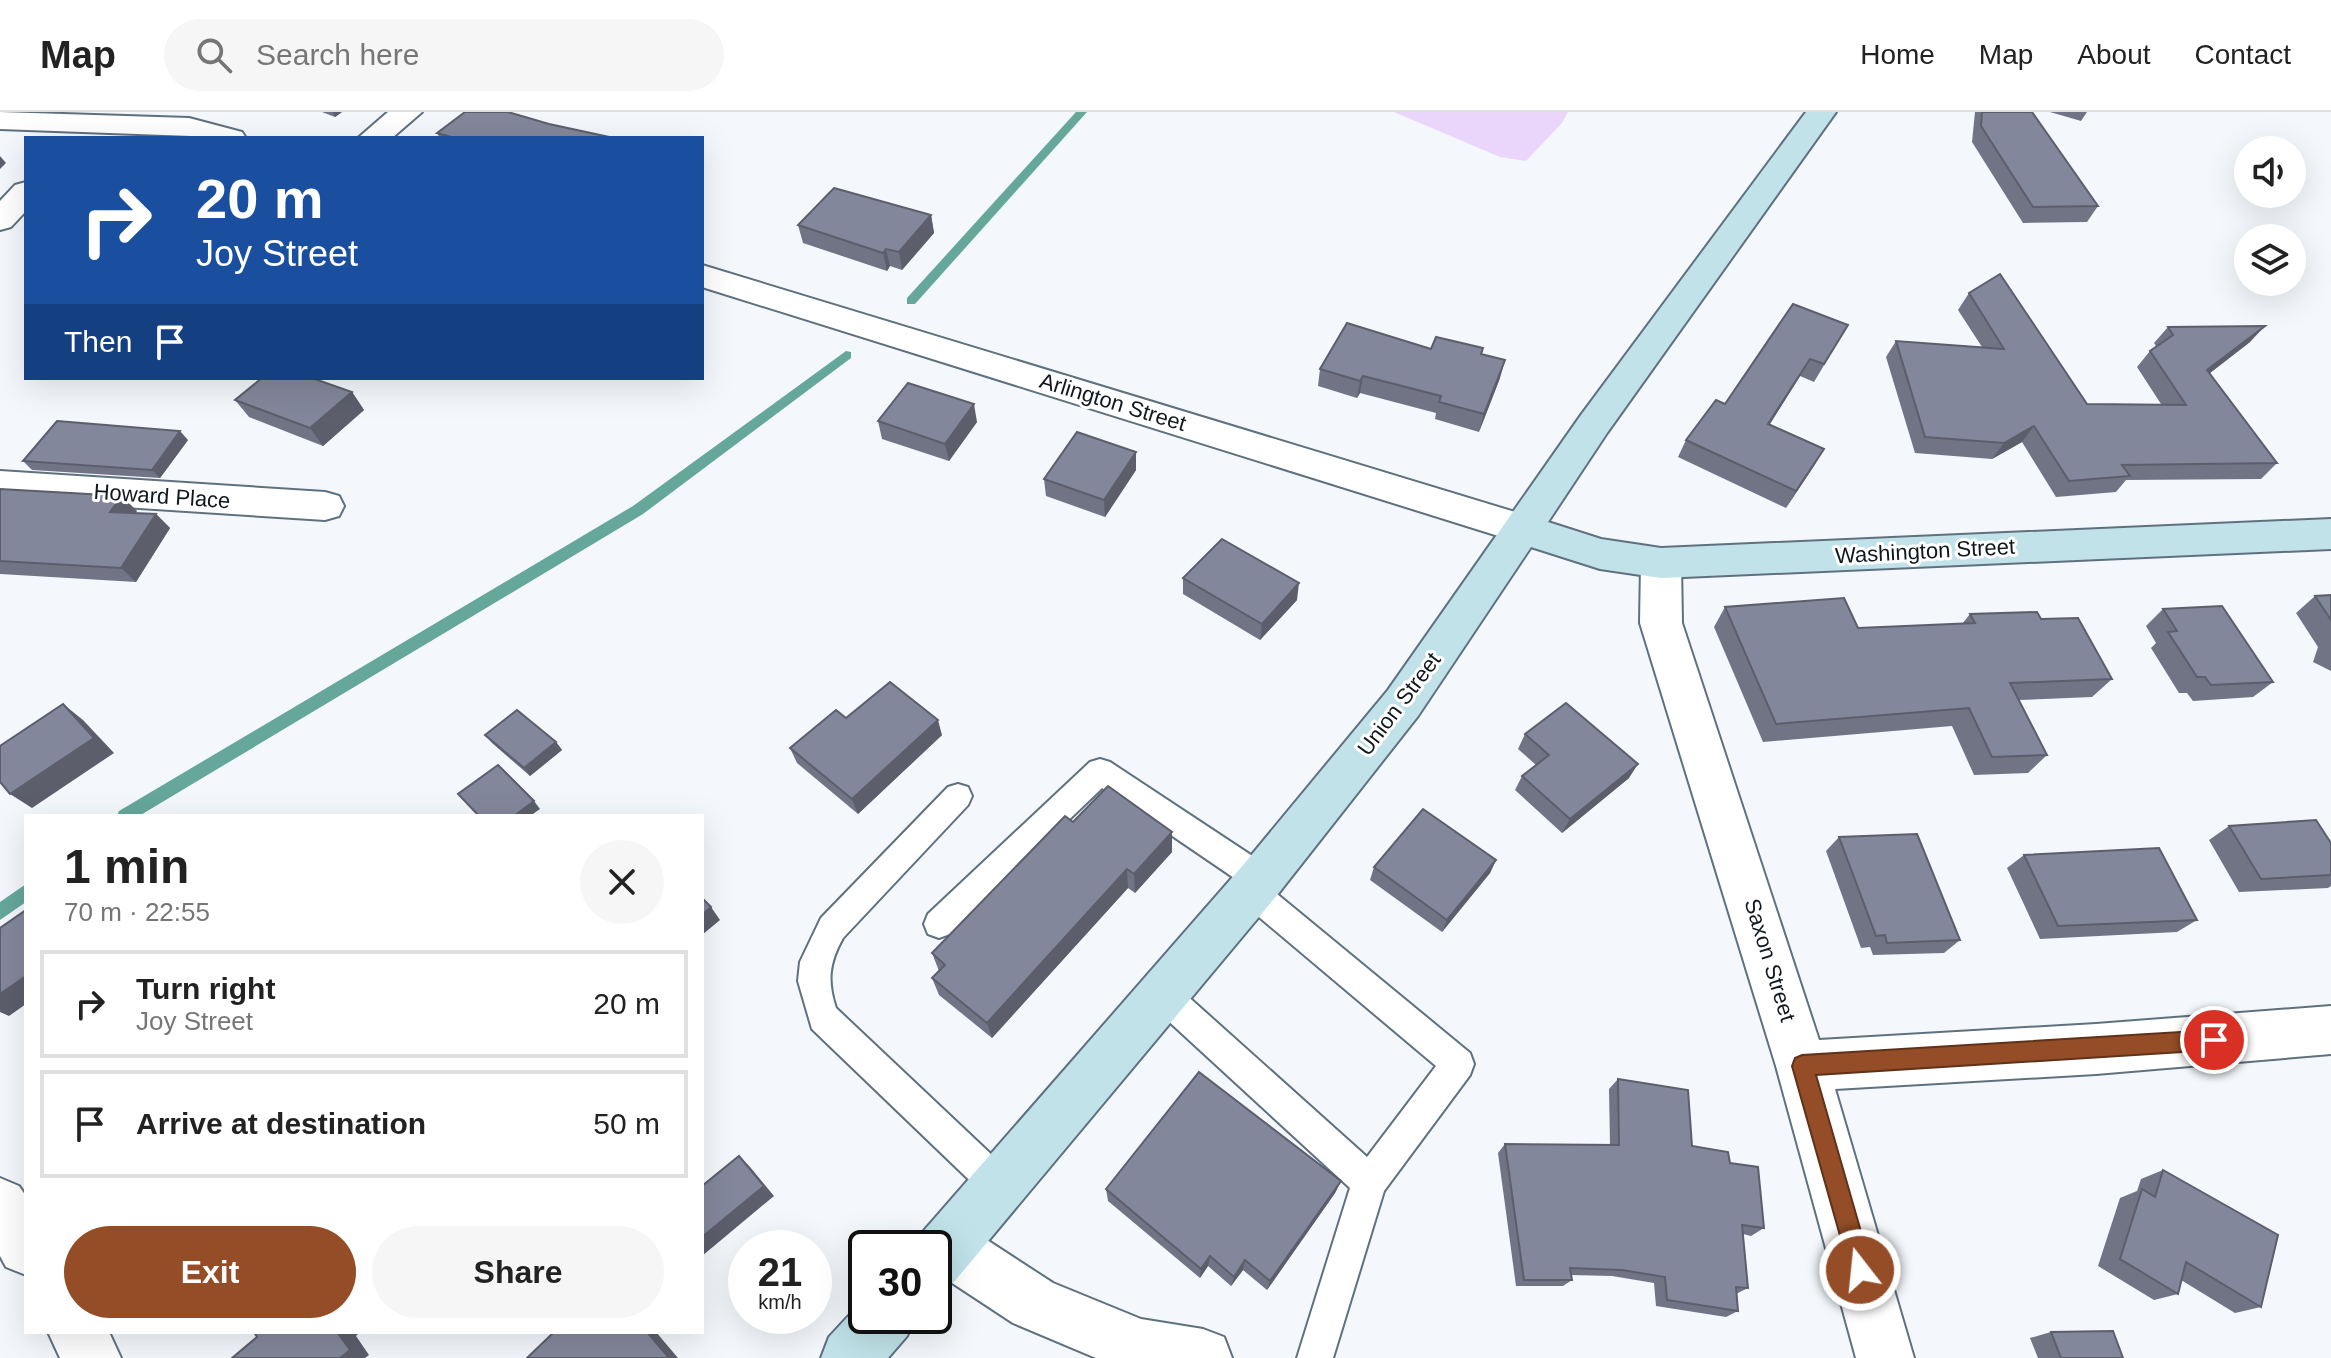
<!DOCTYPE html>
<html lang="en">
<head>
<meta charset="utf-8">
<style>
	body { margin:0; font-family:Arial,sans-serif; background:#f6f6f6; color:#222; height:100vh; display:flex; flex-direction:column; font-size:30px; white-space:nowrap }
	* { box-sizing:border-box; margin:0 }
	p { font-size:26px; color:#767676 }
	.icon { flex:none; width:44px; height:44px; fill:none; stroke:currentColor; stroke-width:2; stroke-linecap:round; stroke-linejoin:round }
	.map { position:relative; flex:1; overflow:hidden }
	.sheet { position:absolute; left:24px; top:702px; width:680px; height:520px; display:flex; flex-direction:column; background:#fff; border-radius:0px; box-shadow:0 8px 32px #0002 }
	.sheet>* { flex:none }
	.top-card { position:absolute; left:24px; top:24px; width:680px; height:244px; border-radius:0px; box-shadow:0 8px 32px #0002; background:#1a4fa0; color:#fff; overflow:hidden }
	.controls { position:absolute; left:2234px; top:24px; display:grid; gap:16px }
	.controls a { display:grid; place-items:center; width:72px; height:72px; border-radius:50%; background:#fff; box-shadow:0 8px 32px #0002; font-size:40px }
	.speed { position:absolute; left:728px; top:1118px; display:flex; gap:16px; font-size:40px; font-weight:700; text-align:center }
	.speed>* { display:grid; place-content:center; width:104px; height:104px; border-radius:50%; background:#fff; box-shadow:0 8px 32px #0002; line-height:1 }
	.speed small { font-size:20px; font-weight:400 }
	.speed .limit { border:4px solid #111; border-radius:12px; background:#fff; color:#111 }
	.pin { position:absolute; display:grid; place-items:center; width:68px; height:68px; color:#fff; margin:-34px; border:4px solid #fff; border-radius:50%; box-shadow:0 2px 8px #0007 }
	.me { position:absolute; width:88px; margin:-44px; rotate:344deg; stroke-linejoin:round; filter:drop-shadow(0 0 6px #0008) }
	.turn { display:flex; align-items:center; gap:28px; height:168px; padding:0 40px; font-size:36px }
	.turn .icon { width:104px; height:104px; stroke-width:2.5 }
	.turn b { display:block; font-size:56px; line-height:68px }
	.then { display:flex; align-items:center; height:76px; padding:0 40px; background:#0003; gap:16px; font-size:30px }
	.round { display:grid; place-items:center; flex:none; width:84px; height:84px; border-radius:42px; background:#f6f6f6 }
	.overview { display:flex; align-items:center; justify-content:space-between; height:136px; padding:0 40px }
	h1 { font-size:48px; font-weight:800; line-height:60px }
	.button { display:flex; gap:16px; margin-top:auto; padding:16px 40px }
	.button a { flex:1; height:92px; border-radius:48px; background:#944d27; color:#fff; font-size:32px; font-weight:800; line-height:92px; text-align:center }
	.button a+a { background:#f6f6f6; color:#222 }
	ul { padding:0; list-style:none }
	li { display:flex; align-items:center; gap:24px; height:108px; margin:0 16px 12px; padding:0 24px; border:4px solid #e0e0e0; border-radius:0px }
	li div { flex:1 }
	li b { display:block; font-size:30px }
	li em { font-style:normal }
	header { display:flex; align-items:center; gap:48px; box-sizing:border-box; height:112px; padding:0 40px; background:#fff; border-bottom:2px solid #e0e0e0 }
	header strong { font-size:38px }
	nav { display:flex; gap:44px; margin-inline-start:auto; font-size:28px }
	.search { width:560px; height:72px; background:#f6f6f6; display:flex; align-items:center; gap:20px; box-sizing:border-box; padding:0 28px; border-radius:44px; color:#767676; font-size:30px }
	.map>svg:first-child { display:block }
</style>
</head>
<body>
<header>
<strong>Map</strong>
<div class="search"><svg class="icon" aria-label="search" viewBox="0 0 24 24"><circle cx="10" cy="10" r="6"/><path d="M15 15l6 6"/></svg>Search here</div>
<nav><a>Home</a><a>Map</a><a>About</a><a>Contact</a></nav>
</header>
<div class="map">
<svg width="2331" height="1246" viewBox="0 0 2331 1246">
	<rect width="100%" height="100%" fill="#f4f8fc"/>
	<!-- green -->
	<path fill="#ebd6fb" d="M 1394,0 L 1568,0 L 1562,11 L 1526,49 L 1500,45 Z"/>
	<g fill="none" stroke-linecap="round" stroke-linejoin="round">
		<!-- stream -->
		<g fill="#66a79b" fill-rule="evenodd">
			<path d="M 1076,0 L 1087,0 L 915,192 L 907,192 L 907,186 Z"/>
			<path d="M 846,239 L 851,240 L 851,246 L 643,402 L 139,704 L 117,704 L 119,699 L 633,394 Z"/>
			<path d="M 26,772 L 26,790 L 0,808 L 0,790 Z"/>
		</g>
		<defs>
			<g id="service">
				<path d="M 1100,647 L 1110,650 L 1272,757 L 1276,767 L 1271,777 L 1470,941 L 1474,952 L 1470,963 L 1384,1079 L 1333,1246 L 1297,1246 L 1350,1076 L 1152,894 L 1147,883 L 1152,872 L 1163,868 L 1174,872 L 1367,1045 L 1436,954 L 1240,789 L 1236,779 L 1240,770 L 1102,676 L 950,822 L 939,826 L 928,822 L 924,812 L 928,802 L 1090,650 Z"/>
				<path d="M 958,672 L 968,675 L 972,684 L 968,693 L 843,826 C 829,851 827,869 836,896 L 1012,1062 L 1017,1074 L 1012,1086 L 1000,1091 L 988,1086 L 812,917 L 798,869 L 800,850 L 821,806 L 948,675 Z"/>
			</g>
			<g id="minor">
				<path d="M 0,0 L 189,6 L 242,20 L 246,26 L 0,17 Z"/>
				<path d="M 388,0 L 422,0 L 392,26 L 358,26 Z"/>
				<path d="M 26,70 L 26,99 L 11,115 L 0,118 L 0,89 L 15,73 Z"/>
				<path d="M 702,153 L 1538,407 L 1544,417 L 1538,427 L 1524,432 L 702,175 Z"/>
				<path d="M 0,359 L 325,380 L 339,384 L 344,394 L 339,404 L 325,408 L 0,387 Z"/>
				<path d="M 1661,436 L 1675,440 L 1681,451 L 1682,511 L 1819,928 L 2096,912 L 2331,894 L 2331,942 L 2096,962 L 1835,977 L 1914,1246 L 1856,1246 L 1776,954 L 1640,511 L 1641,451 L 1647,440 Z"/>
				<path d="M 0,1066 L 19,1074 L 26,1084 L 26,1163 L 6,1155 L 0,1144 Z"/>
				<path d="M 947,1107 L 967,1115 L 1053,1171 L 1141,1207 L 1203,1217 L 1224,1225 L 1232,1246 L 1096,1246 L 1013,1211 L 934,1159 L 934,1136 L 919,1135 L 927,1115 Z"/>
				<path d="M 48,1220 L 109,1220 L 121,1246 L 60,1246 Z"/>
			</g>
			<g id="secondary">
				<path d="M 1806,0 L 1836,0 L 1607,321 L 1548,410 L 1601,427 L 1661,436 L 2331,407 L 2331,437 L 1661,466 L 1600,457 L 1531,435 L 1418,604 L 1278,782 L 954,1170 L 934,1178 L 934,1136 L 912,1136 L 914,1130 L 1244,752 L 1388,578 L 1581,303 Z"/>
				<path d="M 866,1185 L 866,1204 L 916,1204 L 907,1224 L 888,1246 L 821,1246 L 829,1225 Z"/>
			</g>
		</defs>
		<!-- service casing -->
		<use href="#service" stroke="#5f707f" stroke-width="4"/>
		<!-- minor casing -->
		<use href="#minor" stroke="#5f707f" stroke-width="4"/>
		<!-- secondary casing -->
		<use href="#secondary" stroke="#5f707f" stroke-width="4"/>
		<!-- service -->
		<use href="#service" fill="#fff" fill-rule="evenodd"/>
		<!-- minor -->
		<use href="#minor" fill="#fff" fill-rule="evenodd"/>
		<!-- secondary -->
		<use href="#secondary" fill="#c0e2e8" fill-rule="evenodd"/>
	</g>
	<!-- wall -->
	<g fill="#717485">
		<path d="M 322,0 L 342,0 L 335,5 Z"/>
		<path d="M 1975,0 L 2032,0 L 2098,94 L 2087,110 L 2023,111 L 1972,30 Z"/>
		<path d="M 2050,0 L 2087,0 L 2081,9 Z"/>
		<path d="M 549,12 L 614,26 L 440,26 L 437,21 Z"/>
		<path d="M 931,103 L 934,121 L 902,158 L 890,154 L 887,159 L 803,131 L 798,113 Z"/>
		<path d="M 1969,181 L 2087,292 L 2161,292 L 2137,255 L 2150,239 L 2156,234 L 2154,231 L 2168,215 L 2250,230 L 2210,261 L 2277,351 L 2261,367 L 2126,368 L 2116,380 L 2056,385 L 2022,330 L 1992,347 L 1915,341 L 1886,245 L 1896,229 L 1982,235 L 1958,198 Z"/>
		<path d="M 1848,213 L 1814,270 L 1800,264 L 1770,312 L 1824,337 L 1786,396 L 1678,345 L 1686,328 L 1725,292 Z"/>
		<path d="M 1483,236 L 1482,242 L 1500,266 L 1479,320 L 1435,307 L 1436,301 L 1360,281 L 1357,286 L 1318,274 L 1320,257 L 1431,237 Z"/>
		<path d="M 352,280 L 364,298 L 323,334 L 249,305 L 235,288 Z"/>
		<path d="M 878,309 L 977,310 L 949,349 L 882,327 Z"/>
		<path d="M 188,328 L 160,366 L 32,358 L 23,349 Z"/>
		<path d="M 1136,340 L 1136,358 L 1105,405 L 1046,384 L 1044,367 Z"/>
		<path d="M 0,377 L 137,399 L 135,401 L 156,402 L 170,416 L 136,470 L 0,462 Z"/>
		<path d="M 1183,466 L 1297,488 L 1260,528 L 1183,482 Z"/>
		<path d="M 2331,483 L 2331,559 L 2313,550 L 2318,535 L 2296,501 L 2315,484 Z"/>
		<path d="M 1725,495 L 1858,516 L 1962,512 L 1970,502 L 2041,507 L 2112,567 L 2092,585 L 2019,588 L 2047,643 L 2028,661 L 1974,663 L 1952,614 L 1763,630 L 1714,515 Z"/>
		<path d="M 2163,497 L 2273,570 L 2253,585 L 2193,589 L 2187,581 L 2179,581 L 2151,536 L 2156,531 L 2146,514 Z"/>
		<path d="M 846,606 L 942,623 L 858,702 L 797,651 L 790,636 Z"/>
		<path d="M 1525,622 L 1629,666 L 1562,721 L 1515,678 L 1522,664 L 1536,653 L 1518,637 Z"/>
		<path d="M 485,623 L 556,630 L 562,638 L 530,664 L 492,631 Z"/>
		<path d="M 1073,710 L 1172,720 L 1172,740 L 1135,781 L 1128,776 L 992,926 L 939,883 L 932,866 L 939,859 L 932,841 Z"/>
		<path d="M 2229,714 L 2331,731 L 2331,774 L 2328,776 L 2239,780 L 2209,728 Z"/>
		<path d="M 1839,725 L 1960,828 L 1944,841 L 1873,843 L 1870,835 L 1861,836 L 1826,739 Z"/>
		<path d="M 2024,743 L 2197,808 L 2177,820 L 2040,827 L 2007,756 Z"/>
		<path d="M 1496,748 L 1490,761 L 1442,820 L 1370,768 L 1374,755 Z"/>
		<path d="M 1618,967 L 1692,1034 L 1730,1051 L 1764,1116 L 1751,1124 L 1743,1122 L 1748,1176 L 1736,1182 L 1738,1199 L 1726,1205 L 1656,1194 L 1654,1171 L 1612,1164 L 1571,1163 L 1572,1168 L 1563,1174 L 1516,1174 L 1498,1041 L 1505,1032 L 1610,1033 L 1609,977 Z"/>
		<path d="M 2163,1058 L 2261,1195 L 2235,1201 L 2181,1168 L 2178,1182 L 2154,1188 L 2098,1154 L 2120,1086 L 2137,1079 L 2141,1067 Z"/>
		<path d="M 1341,1069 L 1335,1081 L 1267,1178 L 1243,1158 L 1231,1174 L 1208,1154 L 1200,1166 L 1108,1089 L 1106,1077 Z"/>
		<path d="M 2051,1220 L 2123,1246 L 2038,1246 L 2030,1226 Z"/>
	</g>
	<!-- shaded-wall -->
	<g fill="#5c5e6c">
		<path d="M 333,0 L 342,0 L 335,5 Z"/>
		<path d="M 0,44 L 6,51 L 0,57 Z"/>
		<path d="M 931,103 L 934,121 L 902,158 L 899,140 Z"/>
		<path d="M 886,137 L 890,154 L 887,159 L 883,141 Z"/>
		<path d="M 2265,214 L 2250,230 L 2193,274 L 2207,258 Z"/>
		<path d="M 1810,247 L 1800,264 L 1759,329 L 1768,312 Z"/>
		<path d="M 1505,248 L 1500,266 L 1479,320 L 1484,302 Z"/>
		<path d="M 1363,264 L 1360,281 L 1357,286 L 1360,269 Z"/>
		<path d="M 352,280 L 364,298 L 323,334 L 310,316 Z"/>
		<path d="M 974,292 L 977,310 L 949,349 L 945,332 Z"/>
		<path d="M 2034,314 L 2022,330 L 1992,347 L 2004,331 Z"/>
		<path d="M 180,319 L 188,328 L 160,366 L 152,358 Z"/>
		<path d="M 1824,337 L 1814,354 L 1786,396 L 1796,379 Z"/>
		<path d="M 1136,340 L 1136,358 L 1105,405 L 1104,388 Z"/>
		<path d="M 122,384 L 137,399 L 125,415 L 110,400 Z"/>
		<path d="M 156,402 L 170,416 L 136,470 L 121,456 Z"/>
		<path d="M 1299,471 L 1297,488 L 1260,528 L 1262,512 Z"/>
		<path d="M 63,592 L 83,608 L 114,641 L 32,696 L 10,682 Z"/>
		<path d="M 938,608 L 942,623 L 858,702 L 852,687 Z"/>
		<path d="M 556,630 L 562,638 L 530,664 L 524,656 Z"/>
		<path d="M 1638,652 L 1629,666 L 1562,721 L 1570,707 Z"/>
		<path d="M 534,689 L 540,697 L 530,704 L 514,704 Z"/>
		<path d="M 1172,720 L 1172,740 L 1135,781 L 1134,762 Z"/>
		<path d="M 1496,748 L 1490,761 L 1442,820 L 1447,808 Z"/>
		<path d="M 1127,757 L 1128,776 L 992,926 L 987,911 Z"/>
		<path d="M 711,795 L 720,808 L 702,823 L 702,803 Z"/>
		<path d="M 26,864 L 26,892 L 9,904 L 0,900 L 0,882 Z"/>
		<path d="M 739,1044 L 750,1055 L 774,1084 L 702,1144 L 702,1125 Z"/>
		<path d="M 1341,1069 L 1335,1081 L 1267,1178 L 1270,1169 Z"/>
		<path d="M 1210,1144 L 1208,1154 L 1200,1166 L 1201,1157 Z"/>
		<path d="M 1245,1148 L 1243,1158 L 1231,1174 L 1234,1165 Z"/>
		<path d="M 337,1220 L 360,1220 L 356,1224 L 369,1243 L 365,1246 L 340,1246 Z"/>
		<path d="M 647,1220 L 656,1220 L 678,1246 L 669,1246 Z"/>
	</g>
	<!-- building -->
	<g fill="#83879b" stroke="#5c5e6c" stroke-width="2">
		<path d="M 465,0 L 508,0 L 549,12 L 614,26 L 455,26 L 437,21 Z"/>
		<path d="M 1982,0 L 2032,0 L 2098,94 L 2033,95 L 1981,14 Z"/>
		<path d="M 834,76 L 931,103 L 899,140 L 886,137 L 883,141 L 798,113 Z"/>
		<path d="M 2000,162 L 2087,292 L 2186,293 L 2150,239 L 2173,223 L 2168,215 L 2265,214 L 2207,258 L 2277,351 L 2122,353 L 2130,364 L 2069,369 L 2034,314 L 2004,331 L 1925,325 L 1896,229 L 2004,237 L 1969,181 Z"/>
		<path d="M 1793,192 L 1848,213 L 1824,252 L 1810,247 L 1768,312 L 1824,337 L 1796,379 L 1686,328 L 1716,288 L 1725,292 Z"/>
		<path d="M 1347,211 L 1431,237 L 1436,225 L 1483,236 L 1481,242 L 1505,248 L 1484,302 L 1439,290 L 1441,284 L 1363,264 L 1360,269 L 1320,257 Z"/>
		<path d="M 262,266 L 312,266 L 352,280 L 310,316 L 235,288 Z"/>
		<path d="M 908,271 L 974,292 L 945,332 L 878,309 Z"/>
		<path d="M 57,309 L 180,319 L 152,358 L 23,349 Z"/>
		<path d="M 1077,320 L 1136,340 L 1104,388 L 1044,367 Z"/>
		<path d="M 0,377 L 122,384 L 110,400 L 156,402 L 121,456 L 0,449 Z"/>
		<path d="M 1222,427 L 1299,471 L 1262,512 L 1183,466 Z"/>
		<path d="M 2331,483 L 2331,508 L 2315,484 Z"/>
		<path d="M 1844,486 L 1858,516 L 1975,511 L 1970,502 L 2037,500 L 2041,507 L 2078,506 L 2112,567 L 2010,571 L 2047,643 L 1992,645 L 1969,596 L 1776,612 L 1725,495 Z"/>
		<path d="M 2222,494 L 2273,570 L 2211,573 L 2205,565 L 2197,565 L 2168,520 L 2177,519 L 2163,497 Z"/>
		<path d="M 890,570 L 938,608 L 852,687 L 790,636 L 836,598 L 846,606 Z"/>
		<path d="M 1566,591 L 1638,652 L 1570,707 L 1522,664 L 1549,643 L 1525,622 Z"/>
		<path d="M 63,592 L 94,626 L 10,682 L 0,670 L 0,634 Z"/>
		<path d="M 517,598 L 556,630 L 524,656 L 485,623 Z"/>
		<path d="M 498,653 L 534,689 L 514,704 L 479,704 L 458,682 Z"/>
		<path d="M 1108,674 L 1172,720 L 1134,762 L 1127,757 L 987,911 L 932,866 L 945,853 L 932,841 L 1065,704 L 1073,710 Z"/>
		<path d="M 1423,697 L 1496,748 L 1447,808 L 1374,755 Z"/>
		<path d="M 2316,708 L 2331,731 L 2331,763 L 2261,767 L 2229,714 Z"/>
		<path d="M 1917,722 L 1960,828 L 1887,831 L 1885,823 L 1876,824 L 1839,725 Z"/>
		<path d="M 2159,736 L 2197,808 L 2058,814 L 2024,743 Z"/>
		<path d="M 702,786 L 711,795 L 702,803 Z"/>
		<path d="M 26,798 L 26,864 L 0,882 L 0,816 Z"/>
		<path d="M 1199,960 L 1341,1069 L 1270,1169 L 1245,1148 L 1234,1165 L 1210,1144 L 1201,1157 L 1106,1077 Z"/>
		<path d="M 1618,967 L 1688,978 L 1692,1034 L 1728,1040 L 1730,1051 L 1758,1055 L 1764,1116 L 1742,1113 L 1748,1176 L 1736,1175 L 1738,1199 L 1667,1188 L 1665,1165 L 1622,1158 L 1570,1156 L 1572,1168 L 1524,1168 L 1505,1032 L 1619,1033 Z"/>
		<path d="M 739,1044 L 764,1074 L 702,1125 L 702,1074 Z"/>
		<path d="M 2163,1058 L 2278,1123 L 2261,1195 L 2186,1150 L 2178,1182 L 2120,1147 L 2142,1077 L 2155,1085 Z"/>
		<path d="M 2113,1219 L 2123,1246 L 2061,1246 L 2051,1220 Z"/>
		<path d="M 254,1220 L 337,1220 L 350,1238 L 340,1246 L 232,1246 L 257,1225 Z"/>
		<path d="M 554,1220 L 647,1220 L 669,1246 L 527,1246 Z"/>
	</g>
	<!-- route -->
	<path fill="#944d27" stroke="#603219" stroke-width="2" d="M 2214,918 L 2221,921 L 2224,928 L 2221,935 L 2214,938 L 1816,963 L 1872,1158 L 1868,1166 L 1860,1170 L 1852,1166 L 1792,954 L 1795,946 L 1802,943 Z"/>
	<g text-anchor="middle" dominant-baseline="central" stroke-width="6" stroke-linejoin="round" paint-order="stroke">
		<!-- street labels -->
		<g font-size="22" fill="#10171d" stroke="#fff">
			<text transform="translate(1113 290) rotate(17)">Arlington Street</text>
			<text transform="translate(162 384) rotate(4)">Howard Place</text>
			<text transform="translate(1925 439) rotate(-3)">Washington Street</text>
			<text transform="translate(1399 592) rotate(-53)">Union Street</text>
			<text transform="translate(1770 848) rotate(73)">Saxon Street</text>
		</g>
	</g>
</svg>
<div class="controls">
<a><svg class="icon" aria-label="sound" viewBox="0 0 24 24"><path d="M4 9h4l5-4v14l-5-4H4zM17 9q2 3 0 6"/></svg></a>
<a><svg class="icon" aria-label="layers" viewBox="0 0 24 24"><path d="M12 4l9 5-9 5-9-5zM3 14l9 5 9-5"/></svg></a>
</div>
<div class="speed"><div>21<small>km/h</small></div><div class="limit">30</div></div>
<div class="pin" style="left:2214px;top:928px;background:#d93025"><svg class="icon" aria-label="arrive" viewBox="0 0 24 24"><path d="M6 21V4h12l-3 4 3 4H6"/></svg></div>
<svg class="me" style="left:1860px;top:1158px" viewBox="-20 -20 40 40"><circle r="17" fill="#944d27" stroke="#fff" stroke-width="3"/><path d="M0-11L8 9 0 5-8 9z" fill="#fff"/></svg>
<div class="top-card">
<div class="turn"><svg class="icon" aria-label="right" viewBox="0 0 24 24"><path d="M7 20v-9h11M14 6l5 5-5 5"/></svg><div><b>20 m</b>Joy Street</div></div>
<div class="then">Then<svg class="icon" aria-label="arrive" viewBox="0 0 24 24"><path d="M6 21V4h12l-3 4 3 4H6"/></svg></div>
</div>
<section class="sheet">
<div class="overview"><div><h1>1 min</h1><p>70 m · 22:55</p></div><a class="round"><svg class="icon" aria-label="close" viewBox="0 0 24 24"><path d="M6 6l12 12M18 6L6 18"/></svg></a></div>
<ul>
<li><svg class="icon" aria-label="right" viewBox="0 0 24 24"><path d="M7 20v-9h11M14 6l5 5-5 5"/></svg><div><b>Turn right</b><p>Joy Street</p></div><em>20 m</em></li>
<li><svg class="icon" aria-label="arrive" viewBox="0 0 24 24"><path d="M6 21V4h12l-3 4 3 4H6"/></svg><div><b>Arrive at destination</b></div><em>50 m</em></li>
</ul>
<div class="button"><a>Exit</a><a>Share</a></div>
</section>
</div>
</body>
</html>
